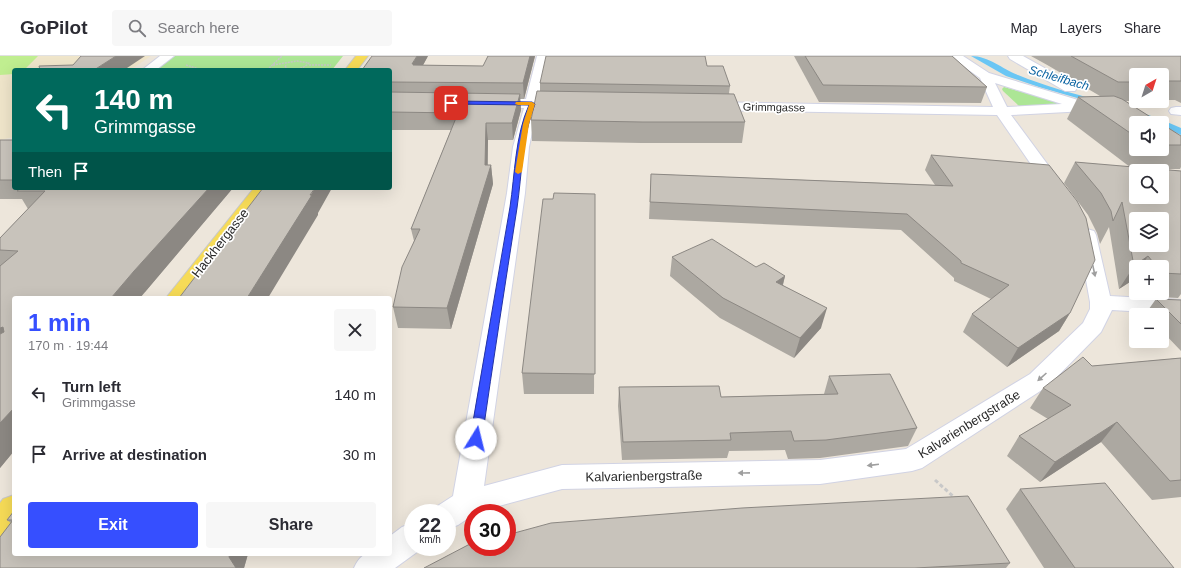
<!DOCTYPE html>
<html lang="en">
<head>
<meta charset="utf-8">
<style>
	body { margin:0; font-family:Arial,sans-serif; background:#f7f7f7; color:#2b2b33; height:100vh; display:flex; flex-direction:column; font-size:15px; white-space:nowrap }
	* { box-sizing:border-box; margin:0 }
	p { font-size:13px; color:#7c7c81 }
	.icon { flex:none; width:22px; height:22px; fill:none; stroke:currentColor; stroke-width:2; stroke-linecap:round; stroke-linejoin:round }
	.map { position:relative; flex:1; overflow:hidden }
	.details { position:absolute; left:12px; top:240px; width:380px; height:260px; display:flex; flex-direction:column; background:#fff; border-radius:4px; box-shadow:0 4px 16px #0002 }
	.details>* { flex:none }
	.top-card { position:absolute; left:12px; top:12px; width:380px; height:122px; border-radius:4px; box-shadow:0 4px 16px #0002; background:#00695c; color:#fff; overflow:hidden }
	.needle { width:26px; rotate:39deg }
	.buttons { position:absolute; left:1129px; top:12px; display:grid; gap:8px }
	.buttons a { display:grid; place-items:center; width:40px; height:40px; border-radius:4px; background:#fff; box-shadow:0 4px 16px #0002; font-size:20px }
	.speed { position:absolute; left:404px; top:448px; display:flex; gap:8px; font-size:20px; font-weight:700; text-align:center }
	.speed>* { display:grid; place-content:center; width:52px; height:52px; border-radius:50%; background:#fff; box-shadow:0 4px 16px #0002; line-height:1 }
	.speed small { font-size:10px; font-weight:400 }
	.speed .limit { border:6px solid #d22; background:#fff; color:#111 }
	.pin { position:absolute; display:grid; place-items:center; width:34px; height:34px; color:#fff; margin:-17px; border-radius:8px; box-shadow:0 2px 6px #0006 }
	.me { position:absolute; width:44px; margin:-22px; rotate:9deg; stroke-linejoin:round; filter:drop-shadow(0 0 3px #0008) }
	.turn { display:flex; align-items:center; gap:14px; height:84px; padding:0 16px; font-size:18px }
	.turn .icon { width:52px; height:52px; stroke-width:2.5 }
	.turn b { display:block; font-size:28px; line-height:34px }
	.then { display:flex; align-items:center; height:38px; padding:0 16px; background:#0003; gap:8px; font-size:15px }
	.round { display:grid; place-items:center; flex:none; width:42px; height:42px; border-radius:4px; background:#f7f7f7 }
	.headline { display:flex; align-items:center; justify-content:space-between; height:68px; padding:0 16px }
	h1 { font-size:24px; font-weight:600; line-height:30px; color:#364fff }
	.action { display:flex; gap:8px; margin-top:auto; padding:8px 16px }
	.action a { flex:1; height:46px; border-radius:4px; background:#364fff; color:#fff; font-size:16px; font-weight:600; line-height:46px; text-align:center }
	.action a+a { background:#f7f7f7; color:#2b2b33 }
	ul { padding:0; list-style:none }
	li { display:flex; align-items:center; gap:12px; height:60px; padding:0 16px }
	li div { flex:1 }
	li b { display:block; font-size:15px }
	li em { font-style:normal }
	header { display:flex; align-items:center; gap:24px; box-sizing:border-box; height:56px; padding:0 20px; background:#fff; border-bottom:1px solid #e1e1e2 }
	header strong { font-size:19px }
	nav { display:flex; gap:22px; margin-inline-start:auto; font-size:14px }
	.search { width:280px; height:36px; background:#f7f7f7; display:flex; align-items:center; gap:10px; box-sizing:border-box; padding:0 14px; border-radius:4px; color:#7c7c81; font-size:15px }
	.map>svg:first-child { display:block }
</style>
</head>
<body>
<header>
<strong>GoPilot</strong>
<div class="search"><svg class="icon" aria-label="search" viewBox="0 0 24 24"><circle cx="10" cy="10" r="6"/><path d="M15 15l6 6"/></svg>Search here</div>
<nav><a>Map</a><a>Layers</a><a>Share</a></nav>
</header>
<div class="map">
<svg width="1181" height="512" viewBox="0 0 1181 512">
	<rect width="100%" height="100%" fill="#ede6db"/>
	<!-- education -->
	<path fill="#efe5ca" d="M 0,0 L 151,0 L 130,14 L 14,14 L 14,81 L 0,84 Z"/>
	<!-- green -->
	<g fill="#ace695">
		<path d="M 168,0 L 343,0 L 332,14 L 148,14 Z"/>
		<path d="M 1004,31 L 1058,46 L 1065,50 L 1019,50 L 1003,35 L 1002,33 Z"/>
	</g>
	<!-- pitch -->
	<path fill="#c0ee90" d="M 0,0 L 38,0 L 24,14 L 14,14 L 14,18 L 0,19 Z"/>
	<!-- water -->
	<path fill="#6ac6f4" d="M 971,0 C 989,0 1002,13 1018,19 C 1071,41 1129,48 1181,72 L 1181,79 L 1162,70 L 1162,67 L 1156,67 L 1091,46 L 1039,31 L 1006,20 Z"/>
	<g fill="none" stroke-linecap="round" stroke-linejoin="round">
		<defs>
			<g id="minor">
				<path d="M 160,0 L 174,0 L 156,14 L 142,14 Z"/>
				<path d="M 537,0 L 549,0 L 539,44 L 569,45 L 571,48 L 569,51 L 537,52 L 529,91 L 525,137 L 484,430 L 562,409 L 820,404 L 906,393 L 1030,318 L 1083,267 L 1090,253 L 1090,246 L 1078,179 L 1080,175 L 1087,173 L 1094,175 L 1096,179 L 1110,240 L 1181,244 L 1181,258 L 1112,254 L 1101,276 L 1048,330 L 922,412 L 912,415 L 820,428 L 562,433 L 473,457 L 473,459 L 458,469 L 447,473 L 447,457 L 433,457 L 436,451 L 453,440 L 507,137 L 513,91 L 524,52 L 491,51 L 486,50 L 484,47 L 486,44 L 491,43 L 526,43 Z"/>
				<path d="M 949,0 L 963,0 L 989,17 L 1078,44 L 1080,47 L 1091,48 L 1093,51 L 1091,54 L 1086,55 L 1011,59 L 1065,132 L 1062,136 L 1056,137 L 1050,136 L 997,59 L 709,54 L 704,53 L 702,50 L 704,47 L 709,46 L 993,51 L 980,22 ZM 995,27 L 1062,48 L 1007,51 Z"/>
				<path d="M 1008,0 L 1023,0 L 1075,29 L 1077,32 L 1075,35 L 1065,35 L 1010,3 Z"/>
				<path d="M 1176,51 L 1181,51 L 1181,59 L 1171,58 L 1169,55 L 1171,52 Z"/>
				<path d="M 413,467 L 413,491 L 424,491 L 395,512 L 354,512 C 363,492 371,498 390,498 L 390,480 L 402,471 Z"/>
			</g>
			<g id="major">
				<path d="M 356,0 L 368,0 L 357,14 L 345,14 Z"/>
				<path d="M 254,132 L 272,132 L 188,242 L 166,242 Z"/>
				<path d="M 14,439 L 14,475 L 11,480 L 0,484 L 0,447 L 3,443 Z"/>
			</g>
		</defs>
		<!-- minor casing -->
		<use href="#minor" stroke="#d1d3e4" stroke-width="2"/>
		<!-- major casing -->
		<use href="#major" stroke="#c8c8c8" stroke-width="2"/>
		<!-- path-far1 -->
		<g stroke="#c8c8c8" stroke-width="1.5" stroke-dasharray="2 1" stroke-linecap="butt">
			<path d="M 186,9 L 202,14"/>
			<path d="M 273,9 L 297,5 L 309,7 C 302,14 294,14 285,12 L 286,9"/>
			<path d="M 309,9 L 331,9"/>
			<path d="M 267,14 L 282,0"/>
			<path d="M 1130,49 L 1157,51"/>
		</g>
		<!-- path -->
		<path stroke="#c8c8c8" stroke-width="3" stroke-dasharray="4 2.5" stroke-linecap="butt" d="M 935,424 L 955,442"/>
		<!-- minor -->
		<use href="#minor" fill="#fff" fill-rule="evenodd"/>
		<!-- major -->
		<use href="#major" fill="#f6db57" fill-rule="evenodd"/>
	</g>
	<!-- wall -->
	<g fill="#aca8a1">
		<path d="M 428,0 L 423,9 L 483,10 L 488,0 L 535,0 L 524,43 L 520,43 L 521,54 L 513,84 L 488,84 L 488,109 L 491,109 L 493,128 L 451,273 L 398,272 L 393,251 L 414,185 L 411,173 L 451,74 L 390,74 L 390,14 Z"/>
		<path d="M 794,0 L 952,0 L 987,31 L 981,47 L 819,46 Z"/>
		<path d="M 1031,0 L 1181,0 L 1181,47 L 1175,44 L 1162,44 L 1162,19 L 1136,19 L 1136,45 L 1125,45 L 1136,67 L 1136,93 L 1162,93 L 1162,68 L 1181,80 L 1181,111 L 1180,113 L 1163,113 L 1181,115 L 1181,238 L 1178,242 L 1145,240 L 1142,237 L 1162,237 L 1162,211 L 1136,211 L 1136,228 L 1133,224 L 1119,233 L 1109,171 L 1100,188 L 1097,177 L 1088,159 L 1064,127 L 1075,106 L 1130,111 L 1067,63 L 1078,41 L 1100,40 L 1049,10 Z"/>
		<path d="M 707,10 L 730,30 L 729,37 L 745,66 L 742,87 L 641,87 L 532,85 L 531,64 L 540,35 L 540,27 Z"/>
		<path d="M 0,84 L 14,84 L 14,132 L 233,132 L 145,236 L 14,242 L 14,395 L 0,412 L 0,182 L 28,153 L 22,143 L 0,143 Z"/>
		<path d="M 931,99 L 1070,257 L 1059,275 L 1007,311 L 963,276 L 972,258 L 991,243 L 954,225 L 954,222 L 901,174 L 649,163 L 651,118 L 935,129 L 925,114 Z"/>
		<path d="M 595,138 L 594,338 L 524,338 L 522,317 L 553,143 Z"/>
		<path d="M 672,201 L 756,211 L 785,220 L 783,229 L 821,272 L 794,302 L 720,262 L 670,220 Z"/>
		<path d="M 1156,243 L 1181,244 L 1181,295 L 1162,275 L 1162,259 L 1147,259 L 1146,257 Z"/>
		<path d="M 1181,302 L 1181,441 L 1152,444 L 1101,386 L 1040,426 L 1007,400 L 1019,380 L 1048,363 L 1030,352 L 1043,332 L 1092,310 Z"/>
		<path d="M 829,320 L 917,372 L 908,390 L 820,402 L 788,403 L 785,394 L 729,395 L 727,402 L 622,404 L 618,350 L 619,331 L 721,341 L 824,338 Z"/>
		<path d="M 1020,433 L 1174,512 L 1044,512 L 1006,453 Z"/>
		<path d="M 14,455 L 14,498 L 248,498 L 244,512 L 0,512 L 0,481 L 11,467 L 7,464 Z"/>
		<path d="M 1010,507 L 1006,512 L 424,512 Z"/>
	</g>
	<!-- shaded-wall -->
	<g fill="#8c8883">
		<path d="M 116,0 L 145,0 L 124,14 L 94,14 Z"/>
		<path d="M 417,0 L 428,0 L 416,22 L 412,8 Z"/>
		<path d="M 530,0 L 535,0 L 524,43 L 523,27 Z"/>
		<path d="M 520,38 L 521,54 L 513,84 L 512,67 Z"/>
		<path d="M 486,67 L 488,84 L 487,122 L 491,109 L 493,128 L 451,273 L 447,252 Z"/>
		<path d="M 209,132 L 233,132 L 140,242 L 111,242 L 134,215 Z"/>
		<path d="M 315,132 L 332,132 L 318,157 L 318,159 L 268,242 L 247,242 Z"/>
		<path d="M 1148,200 L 1141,211 L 1136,211 L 1136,219 L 1133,224 L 1119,233 L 1134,210 Z"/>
		<path d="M 785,220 L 780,239 L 776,226 Z"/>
		<path d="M 827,252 L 821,272 L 794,302 L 800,282 Z"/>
		<path d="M 1070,257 L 1059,275 L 1007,311 L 1018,292 Z"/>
		<path d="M 3,271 L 14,286 L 0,296 L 0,272 Z"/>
		<path d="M 14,352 L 14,395 L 0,412 L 0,367 Z"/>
		<path d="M 1117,366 L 1101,386 L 1040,426 L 1055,406 Z"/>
		<path d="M 230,498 L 248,498 L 244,512 L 236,512 L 229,501 Z"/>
	</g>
	<!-- building -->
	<g fill="#c8c3bb" stroke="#8c8883" fill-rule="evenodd">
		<path d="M 81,0 L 116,0 L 94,14 L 40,14 L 39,10 L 73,9 Z"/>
		<path d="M 372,0 L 417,0 L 412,8 L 414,8 L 413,9 L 483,10 L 488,0 L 530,0 L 523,27 L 390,26 L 390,14 L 362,14 Z"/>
		<path d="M 546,0 L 705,0 L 707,10 L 723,10 L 730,30 L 540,27 Z"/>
		<path d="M 805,0 L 952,0 L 987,31 L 823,29 Z"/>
		<path d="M 1071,0 L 1181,0 L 1181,25 L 1162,25 L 1162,19 L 1136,19 L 1136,26 L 1118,26 Z"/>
		<path d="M 537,35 L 734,38 L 745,66 L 642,66 L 531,64 Z"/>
		<path d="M 390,36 L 520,38 L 512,67 L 486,67 L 485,109 L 491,109 L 447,252 L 393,251 L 402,211 L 420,173 L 411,173 L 458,57 L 390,56 Z"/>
		<path d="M 1114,40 L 1122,43 L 1160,67 L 1136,67 L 1136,81 L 1078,41 Z"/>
		<path d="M 1162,68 L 1181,80 L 1181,89 L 1162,89 Z"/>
		<rect x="0" y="84" width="14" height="40"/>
		<path d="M 931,99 L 1049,109 L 1077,145 L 1086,162 L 1095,204 L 1070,257 L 1018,292 L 972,258 L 1009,229 L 961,207 L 961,205 L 907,158 L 650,146 L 651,118 L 953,130 Z"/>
		<path d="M 1075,106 L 1181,115 L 1181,218 L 1162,217 L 1162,211 L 1157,211 L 1148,200 L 1134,210 L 1122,146 L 1113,165 L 1111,155 L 1101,137 ZM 1136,115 L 1162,115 L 1162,141 L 1136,141 ZM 1136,163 L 1162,163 L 1162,189 L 1136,189 Z"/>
		<path d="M 21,132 L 209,132 L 134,215 L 111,242 L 14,242 L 14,352 L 0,367 L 0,278 L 4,276 L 3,271 L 0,272 L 0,210 L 18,195 L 0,194 L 0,182 L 45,135 L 17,135 Z"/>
		<path d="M 263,132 L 315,132 L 310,139 L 312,139 L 247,242 L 179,242 Z"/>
		<path d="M 554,137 L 595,138 L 595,318 L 522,317 L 543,143 L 553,143 Z"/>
		<path d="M 712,183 L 756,211 L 764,207 L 785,220 L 776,226 L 827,252 L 800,282 L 723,242 L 672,201 Z"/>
		<path d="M 1156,243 L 1181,244 L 1181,268 Z"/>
		<path d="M 1083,301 L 1092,310 L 1181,302 L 1181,424 L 1170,425 L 1117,366 L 1055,406 L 1019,380 L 1071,349 L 1043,332 Z"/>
		<path d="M 890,318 L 917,372 L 826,384 L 794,385 L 791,375 L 730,377 L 731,384 L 623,386 L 619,331 L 719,330 L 721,341 L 838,338 L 829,320 Z"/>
		<path d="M 1105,427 L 1174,512 L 1075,512 L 1020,433 Z"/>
		<path d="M 968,440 L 1010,507 L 915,512 L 424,512 L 468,489 L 473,488 L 473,491 L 507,491 L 507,479 L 551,467 L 742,452 Z"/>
		<path d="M 14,455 L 14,498 L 81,498 L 81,499 L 82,498 L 230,498 L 229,501 L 236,512 L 0,512 L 0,481 L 13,464 L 7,464 Z"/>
	</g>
	<!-- one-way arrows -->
	<defs><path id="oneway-solid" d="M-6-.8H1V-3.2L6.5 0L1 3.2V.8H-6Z"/></defs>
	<g fill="#9f9f9f">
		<use href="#oneway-solid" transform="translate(1094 215) rotate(78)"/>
		<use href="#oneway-solid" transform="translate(1042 321) rotate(138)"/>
		<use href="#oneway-solid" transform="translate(873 409) rotate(173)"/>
		<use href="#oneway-solid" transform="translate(744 417) rotate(179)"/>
	</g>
	<!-- route -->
	<path fill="#364fff" stroke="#2333a6" d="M 451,45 L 532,46 L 535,48 C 522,80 522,118 517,152 C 505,229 493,306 482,383 L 480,386 L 476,387 L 472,386 L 470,383 C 483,306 497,228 510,151 C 515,118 515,80 529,49 L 449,48 L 449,46 Z"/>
	<!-- slow -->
	<path fill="#f59e0b" d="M 516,46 L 532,46 L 535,48 L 529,68 L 522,116 L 518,118 L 515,116 L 523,68 L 529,49 L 518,49 L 515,48 Z"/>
	<g text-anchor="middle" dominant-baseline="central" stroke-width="3.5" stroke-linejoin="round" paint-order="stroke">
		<!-- far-street labels -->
		<g font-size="11" fill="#2a2a2a" stroke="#fff">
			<text transform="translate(774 51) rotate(1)">Grimmgasse</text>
		</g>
		<!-- far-water labels -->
		<g font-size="12" font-style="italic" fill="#0862a1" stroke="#fff">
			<text transform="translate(1059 22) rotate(16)">Schleifbach</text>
		</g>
		<!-- street labels -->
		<g font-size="13" fill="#2a2a2a" stroke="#fff">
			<text transform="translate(220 187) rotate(-52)">Hackhergasse</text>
			<text transform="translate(969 368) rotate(-32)">Kalvarienbergstraße</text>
			<text transform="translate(644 420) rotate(-1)">Kalvarienbergstraße</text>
		</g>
	</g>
</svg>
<div class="buttons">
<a><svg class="needle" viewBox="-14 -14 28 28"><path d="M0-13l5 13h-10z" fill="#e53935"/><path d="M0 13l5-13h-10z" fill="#7c7c81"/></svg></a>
<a><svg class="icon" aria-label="sound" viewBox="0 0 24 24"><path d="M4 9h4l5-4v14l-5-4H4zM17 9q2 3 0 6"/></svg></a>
<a><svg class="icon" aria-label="search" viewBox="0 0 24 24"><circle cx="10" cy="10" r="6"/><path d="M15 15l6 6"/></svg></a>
<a><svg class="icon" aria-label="layers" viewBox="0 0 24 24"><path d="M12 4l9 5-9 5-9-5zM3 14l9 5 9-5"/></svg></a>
<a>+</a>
<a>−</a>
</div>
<div class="speed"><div>22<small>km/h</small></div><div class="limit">30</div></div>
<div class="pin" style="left:451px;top:47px;background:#d93025"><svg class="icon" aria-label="arrive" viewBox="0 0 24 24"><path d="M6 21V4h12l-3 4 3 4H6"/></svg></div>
<svg class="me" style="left:476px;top:383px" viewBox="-20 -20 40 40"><circle r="19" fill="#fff"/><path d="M0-13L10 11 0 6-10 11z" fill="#364fff"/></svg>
<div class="top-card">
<div class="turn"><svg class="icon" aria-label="left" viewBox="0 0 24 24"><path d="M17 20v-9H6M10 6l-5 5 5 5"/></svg><div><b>140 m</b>Grimmgasse</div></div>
<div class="then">Then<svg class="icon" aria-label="arrive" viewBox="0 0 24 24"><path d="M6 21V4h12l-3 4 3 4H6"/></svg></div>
</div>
<section class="details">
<div class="headline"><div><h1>1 min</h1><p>170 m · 19:44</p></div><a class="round"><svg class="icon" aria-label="close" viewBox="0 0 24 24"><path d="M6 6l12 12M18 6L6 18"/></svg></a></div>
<ul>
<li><svg class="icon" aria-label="left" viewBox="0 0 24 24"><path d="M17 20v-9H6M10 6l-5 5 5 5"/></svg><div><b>Turn left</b><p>Grimmgasse</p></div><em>140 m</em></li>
<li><svg class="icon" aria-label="arrive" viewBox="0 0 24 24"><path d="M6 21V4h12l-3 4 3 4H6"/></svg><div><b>Arrive at destination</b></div><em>30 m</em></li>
</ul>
<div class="action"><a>Exit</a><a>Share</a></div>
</section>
</div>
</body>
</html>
